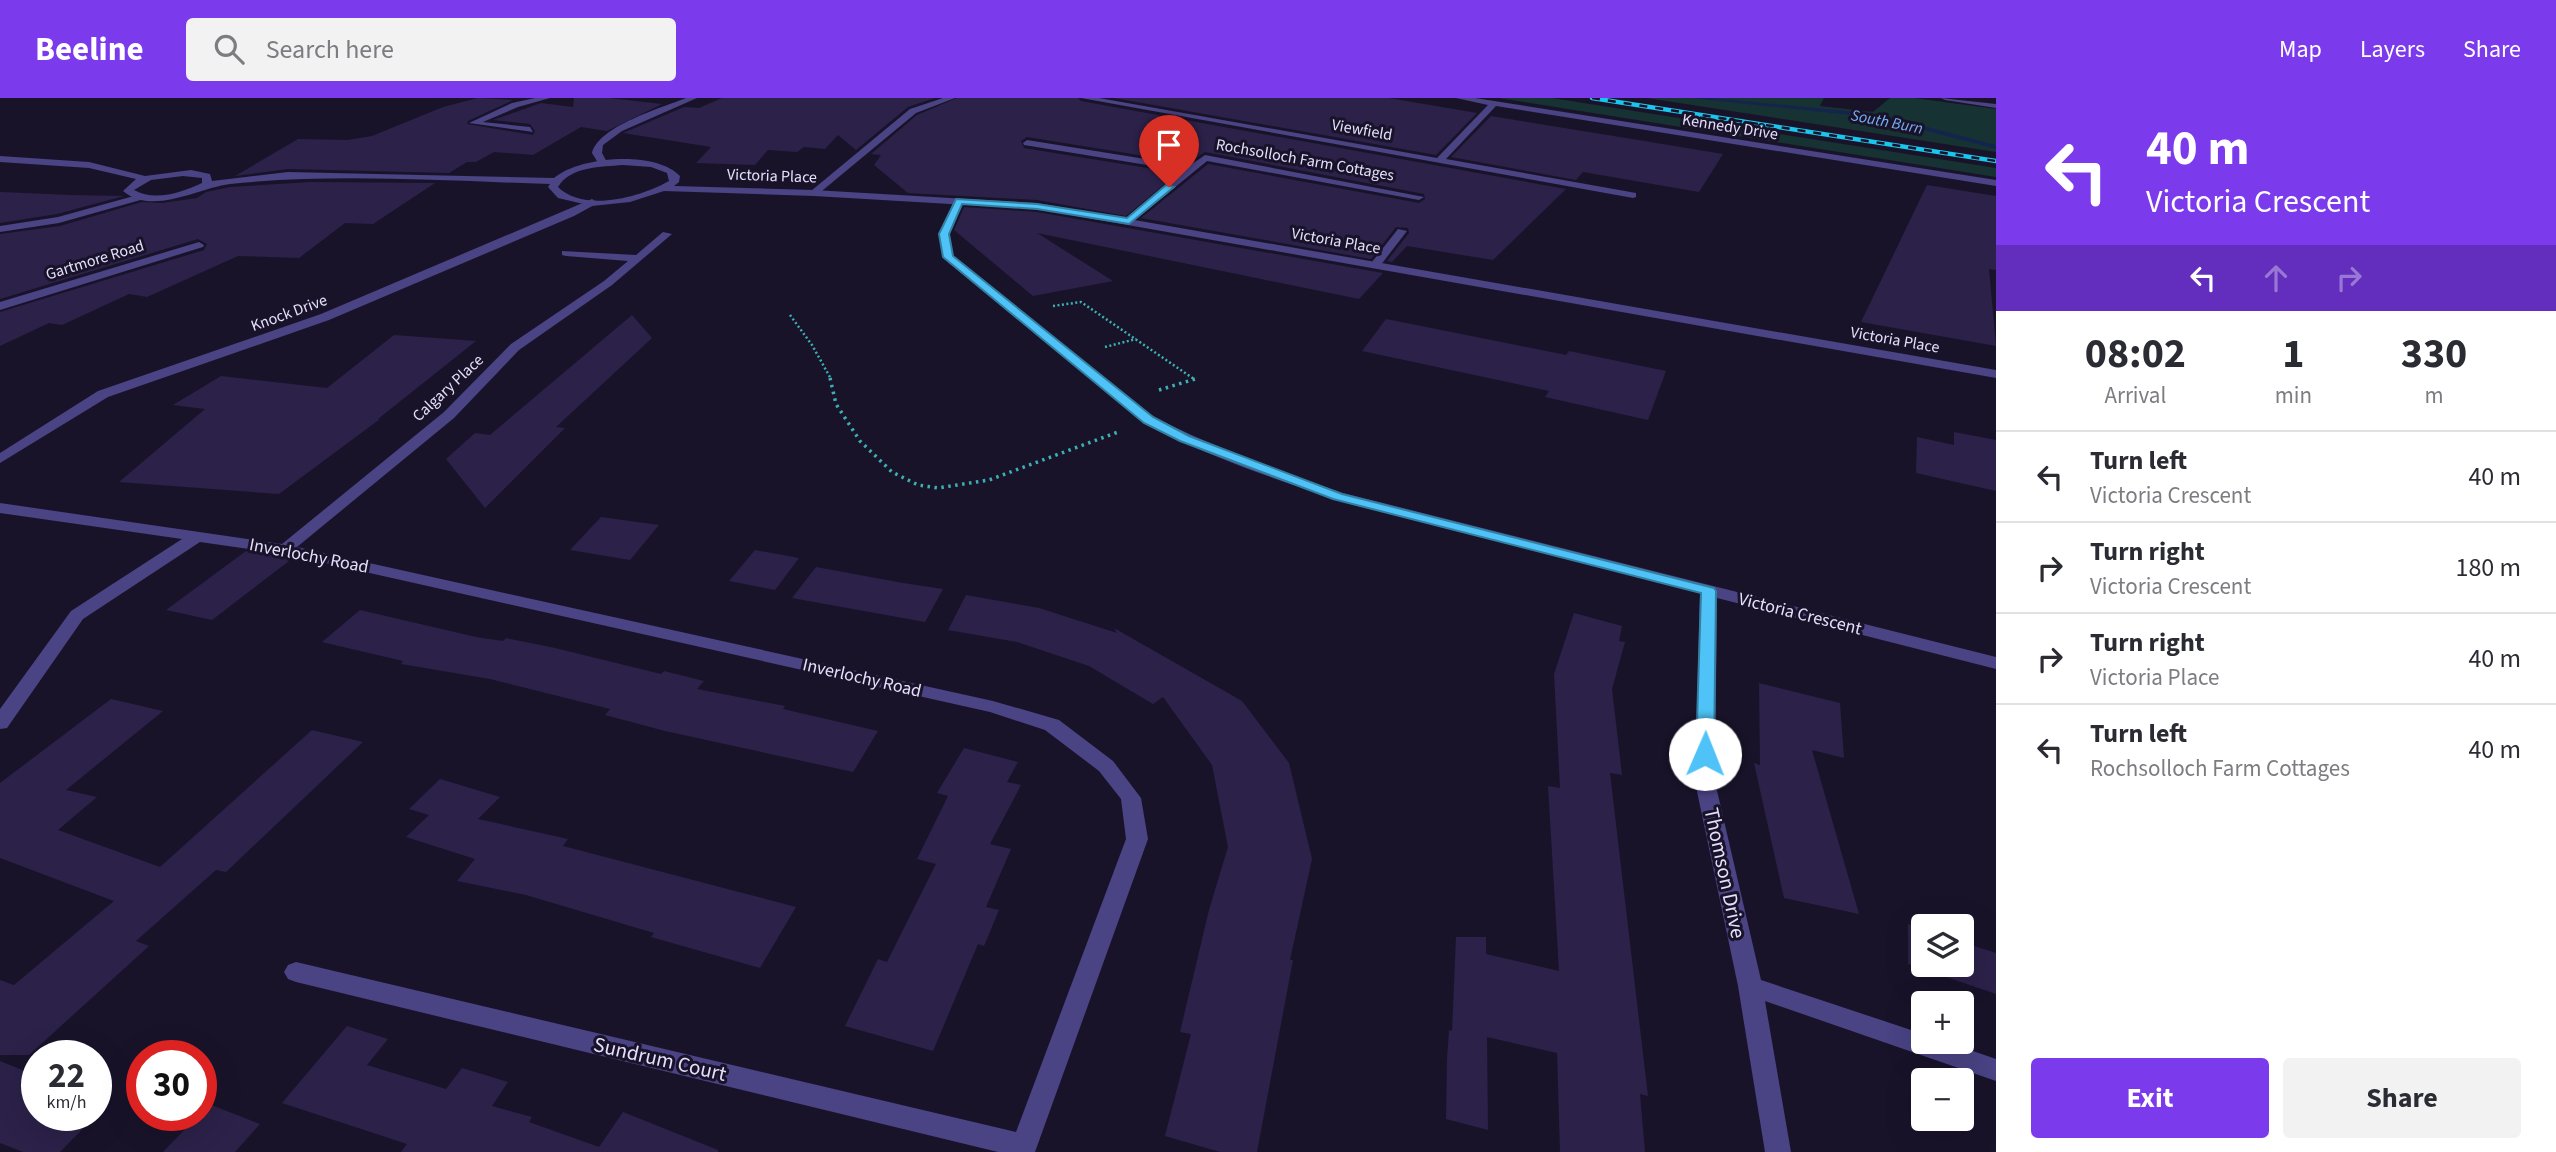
<!DOCTYPE html>
<html lang="en">
<head>
<meta charset="utf-8">
<style>
	body { margin:0; font-family:"Source Sans 3",sans-serif; background:#f2f2f3; color:#2b2b33; height:100vh; display:flex; flex-direction:column; font-size:26px; white-space:nowrap }
	* { box-sizing:border-box; margin:0 }
	p { font-size:23px; color:#7c7c81 }
	.icon { flex:none; width:38px; height:38px; fill:none; stroke:currentColor; stroke-width:2; stroke-linecap:round; stroke-linejoin:round }
	.map { position:relative; flex:1; overflow:hidden }
	.panel { display:flex; flex-direction:column; background:#fff; width:560px }
	.panel>* { flex:none }
	.hud { background:#7c3aed; color:#fff; overflow:hidden }
	.fabs { position:absolute; left:1911px; top:816px; display:grid; gap:14px }
	.fabs a { display:grid; place-items:center; width:63px; height:63px; border-radius:7px; background:#fff; box-shadow:0 7px 28px #0002; font-size:35px }
	.speed { position:absolute; left:21px; top:942px; display:flex; gap:14px; font-size:35px; font-weight:700; text-align:center }
	.speed>* { display:grid; place-content:center; width:91px; height:91px; border-radius:50%; background:#fff; box-shadow:0 7px 28px #0002; line-height:1 }
	.speed small { font-size:18px; font-weight:400 }
	.speed .limit { border:10px solid #d22; background:#fff; color:#111 }
	.pin { position:absolute; display:grid; place-items:center; width:60px; height:60px; color:#fff; margin:-72px -30px; border-radius:50% 50% 50% 0; rotate:-45deg; box-shadow:0 0 7px #0007 }
	.pin .icon { rotate:45deg }
	.me { position:absolute; width:77px; margin:-38px; rotate:1deg; stroke-linejoin:round; filter:drop-shadow(0 0 5px #0008) }
	.turn { display:flex; align-items:center; gap:24px; height:147px; padding:0 35px; font-size:32px }
	.turn .icon { width:91px; height:91px; stroke-width:2.5 }
	.turn b { display:block; font-size:49px; line-height:60px }
	.lanes { display:flex; align-items:center; height:66px; padding:0 35px; background:#0003; justify-content:center; gap:35px; direction:ltr }
	.lanes .off { opacity:.35 }
	.eta { display:flex; justify-content:space-evenly; align-items:center; height:119px; text-align:center }
	.eta b { font-size:42px; font-weight:700; line-height:49px }
	.button { display:flex; gap:14px; margin-top:auto; padding:14px 35px }
	.button a { flex:1; height:80px; border-radius:7px; background:#7c3aed; color:#fff; font-size:28px; font-weight:700; line-height:80px; text-align:center }
	.button a+a { background:#f2f2f3; color:#2b2b33 }
	ul { padding:0; list-style:none }
	li { display:flex; align-items:center; gap:21px; height:91px; padding:0 35px; border-top:2px solid #e1e1e2 }
	li div { flex:1 }
	li b { display:block; font-size:26px }
	li em { font-style:normal }
	header { display:flex; align-items:center; gap:42px; box-sizing:border-box; height:98px; padding:0 35px; background:#7c3aed; color:#fff }
	header strong { font-size:33px }
	nav { display:flex; gap:38px; margin-inline-start:auto; font-size:24px }
	.search { width:490px; height:63px; background:#f2f2f3; display:flex; align-items:center; gap:18px; box-sizing:border-box; padding:0 24px; border-radius:7px; color:#7c7c81; font-size:26px }
	main { display:flex; flex:1; min-height:0 }
	.map>svg:first-child { display:block }
</style>
</head>
<body>
<header>
<strong>Beeline</strong>
<div class="search"><svg class="icon" aria-label="search" viewBox="0 0 24 24"><circle cx="10" cy="10" r="6"/><path d="M15 15l6 6"/></svg>Search here</div>
<nav><a>Map</a><a>Layers</a><a>Share</a></nav>
</header>
<main>
<div class="map">
<svg width="1996" height="1054" viewBox="0 0 1996 1054">
	<rect width="100%" height="100%" fill="#19132a"/>
	<!-- green -->
	<g fill="#173233">
		<path d="M 1499,0 L 1552,0 L 1996,70 L 1996,79 Z"/>
		<path d="M 1647,0 L 1824,0 L 1820,8 L 1873,14 L 1890,0 L 1914,0 L 1996,11 L 1996,54 Z"/>
	</g>
	<g fill="none" stroke-linecap="round" stroke-linejoin="round">
		<!-- stream -->
		<path fill="#14254d" fill-rule="evenodd" d="M 1690,0 L 1713,0 L 1878,16 L 1996,47 L 1996,51 L 1878,20 Z"/>
	</g>
	<!-- building -->
	<g fill="#2c2149">
		<path d="M 478,0 L 513,2 L 468,23 L 467,26 L 533,37 L 535,33 L 530,26 L 493,22 L 541,5 L 573,9 L 574,0 L 609,0 L 662,6 L 607,33 L 581,29 L 533,57 L 494,54 L 476,64 L 467,64 L 449,75 L 288,71 L 235,78 L 298,41 L 347,42 L 372,38 L 443,9 Z"/>
		<path d="M 722,0 L 935,0 L 908,9 L 856,52 L 838,37 L 825,51 L 804,49 L 797,54 L 768,52 L 755,67 L 696,65 L 711,49 L 623,35 L 684,9 L 699,10 Z"/>
		<path d="M 957,0 L 1078,0 L 1081,3 L 1566,91 L 1493,162 L 1407,148 L 1392,164 L 1387,163 L 1409,135 L 1408,130 L 1396,129 L 1371,161 L 1141,120 L 1208,66 L 1419,105 L 1425,101 L 1424,96 L 1205,54 L 1188,65 L 1027,39 L 1021,43 L 1024,50 L 1178,75 L 1126,118 L 1037,102 L 908,95 L 874,67 L 881,57 L 871,56 L 917,17 Z"/>
		<path d="M 1114,0 L 1389,0 L 1477,15 L 1436,57 Z"/>
		<path d="M 1491,18 L 1626,40 L 1723,56 L 1699,94 L 1583,74 L 1576,82 L 1451,59 Z"/>
		<path d="M 310,84 L 435,85 L 373,126 L 345,125 L 299,160 L 238,158 L 147,199 L 129,196 L 62,227 L 49,225 L 0,248 L 0,214 L 204,152 L 207,146 L 198,141 L 0,201 L 0,136 L 60,128 L 142,104 L 162,105 L 197,100 L 206,94 L 230,89 Z"/>
		<path d="M 1927,87 L 1996,98 L 1996,172 L 1989,171 L 1996,248 L 1861,224 Z"/>
		<path d="M 0,94 L 71,97 L 124,98 L 57,116 L 0,125 Z"/>
		<path d="M 964,109 L 1037,114 L 1383,175 L 1359,201 L 1037,135 L 1113,183 L 1033,198 L 954,132 Z"/>
		<path d="M 632,217 L 652,240 L 556,329 L 565,330 L 485,410 L 446,361 L 475,335 L 490,337 Z"/>
		<path d="M 1386,221 L 1566,257 L 1569,253 L 1666,273 L 1648,322 L 1545,299 L 1549,293 L 1362,253 Z"/>
		<path d="M 394,237 L 476,243 L 378,321 L 380,321 L 279,396 L 119,384 L 205,311 L 173,307 L 221,278 L 327,290 Z"/>
		<path d="M 1954,334 L 1996,342 L 1996,393 L 1916,375 L 1917,339 L 1954,347 Z"/>
		<path d="M 601,419 L 659,427 L 630,462 L 570,452 Z"/>
		<path d="M 755,452 L 799,460 L 775,492 L 729,483 Z"/>
		<path d="M 246,453 L 285,459 L 289,463 L 212,522 L 166,512 Z"/>
		<path d="M 816,469 L 903,485 L 943,491 L 925,524 L 792,500 Z"/>
		<path d="M 966,497 L 1039,510 L 1117,535 L 1114,530 L 1242,603 L 1289,665 L 1312,761 L 1290,862 L 1293,862 L 1257,1054 L 1220,1054 L 1165,1038 L 1191,936 L 1180,934 L 1209,812 L 1228,749 L 1212,667 L 1163,599 L 1153,606 L 1089,568 L 1017,544 L 948,532 Z"/>
		<path d="M 360,512 L 476,539 L 503,543 L 506,540 L 555,550 L 661,576 L 664,573 L 704,583 L 697,591 L 785,608 L 783,611 L 878,633 L 853,674 L 665,633 L 605,617 L 610,611 L 490,581 L 401,566 L 403,563 L 322,544 Z"/>
		<path d="M 1574,515 L 1622,528 L 1619,543 L 1625,544 L 1612,591 L 1622,677 L 1610,675 L 1648,998 L 1640,996 L 1645,1054 L 1560,1054 L 1557,955 L 1487,939 L 1488,1032 L 1446,1021 L 1447,961 L 1449,932 L 1452,933 L 1456,839 L 1486,839 L 1486,856 L 1559,873 L 1548,688 L 1560,690 L 1554,576 Z"/>
		<path d="M 1759,585 L 1840,605 L 1844,660 L 1812,652 L 1859,816 L 1784,800 L 1754,665 L 1760,667 Z"/>
		<path d="M 111,601 L 163,613 L 66,692 L 97,699 L 58,732 L 160,769 L 312,632 L 363,644 L 226,774 L 216,772 L 136,843 L 149,848 L 29,957 L 0,957 L 0,882 L 14,887 L 114,803 L 0,760 L 0,685 Z"/>
		<path d="M 964,650 L 1018,664 L 1007,684 L 1021,687 L 990,746 L 1011,751 L 986,809 L 999,812 L 984,848 L 978,846 L 933,953 L 845,928 L 878,861 L 887,864 L 936,766 L 917,761 L 948,698 L 937,695 Z"/>
		<path d="M 440,681 L 500,699 L 478,721 L 568,741 L 563,748 L 796,809 L 760,870 L 651,839 L 654,835 L 526,797 L 457,783 L 475,761 L 406,739 L 429,717 L 409,711 Z"/>
		<path d="M 1908,826 L 1923,831 L 1923,866 L 1962,866 L 1962,844 L 1996,855 L 1996,896 L 1908,866 Z"/>
		<path d="M 347,928 L 388,941 L 367,967 L 446,991 L 462,970 L 508,984 L 492,1008 L 532,1019 L 529,1024 L 599,1049 L 623,1014 L 718,1052 L 718,1054 L 401,1054 L 407,1046 L 282,1005 Z"/>
		<path d="M 0,963 L 37,978 L 37,1017 L 96,1017 L 96,1001 L 107,1006 L 60,1054 L 23,1054 L 0,1045 Z"/>
		<path d="M 209,1006 L 260,1026 L 235,1054 L 163,1054 Z"/>
	</g>
	<g fill="none" stroke-linecap="round" stroke-linejoin="round">
		<!-- path-far1 -->
		<g stroke="#3cb1b3" stroke-width="2.5" stroke-dasharray="2 2.5" stroke-linecap="butt">
			<path d="M 1053,208 L 1081,204 L 1194,281"/>
			<path d="M 790,217 L 812,247 L 831,281"/>
			<path d="M 1105,249 L 1136,241"/>
		</g>
		<!-- path -->
		<g stroke="#3cb1b3" stroke-width="3.5" stroke-dasharray="2.5 4.5" stroke-linecap="butt">
			<path d="M 830,280 L 836,306 L 860,343 L 892,374 L 918,387 L 938,390 L 989,382 L 1118,334"/>
			<path d="M 1159,292 L 1195,281 L 1193,280"/>
		</g>
		<!-- service -->
		<path fill="#4a4384" fill-rule="evenodd" d="M 1941,0 L 1996,6 L 1996,10 L 1945,2 Z"/>
		<!-- minor -->
		<g fill="#4a4384" fill-rule="evenodd">
			<path d="M 535,0 L 550,0 L 518,9 L 483,24 L 530,29 L 533,34 L 469,25 L 512,5 Z"/>
			<path d="M 686,0 L 697,0 L 622,33 L 603,47 L 602,55 L 608,66 L 600,68 L 592,55 C 599,28 661,10 686,0 Z"/>
			<path d="M 943,0 L 955,0 L 916,15 L 817,97 L 811,97 L 811,93 L 910,11 Z"/>
			<path d="M 1081,0 L 1099,0 L 1437,60 L 1488,7 L 1456,0 L 1475,0 L 1996,82 L 1996,88 L 1496,8 L 1446,61 L 1636,95 L 1636,99 L 1633,100 Z"/>
			<path d="M 1027,42 L 1189,68 L 1205,57 L 1424,99 L 1419,102 L 1207,63 L 1130,126 L 1125,123 L 1126,121 L 1184,73 L 1024,47 L 1023,45 Z"/>
			<path d="M 141,96 L 144,97 L 144,101 L 59,125 L 0,134 L 0,128 L 58,119 Z"/>
			<path d="M 959,100 L 964,103 L 949,136 L 953,158 L 1154,319 C 1215,350 1279,373 1343,395 L 1996,559 L 1996,571 L 1717,500 L 1715,684 L 1761,882 L 1923,936 L 1923,943 L 1944,943 L 1996,961 L 1996,983 L 1765,903 L 1791,1054 L 1765,1054 L 1738,888 L 1695,684 L 1700,495 C 1622,475 1543,455 1464,435 C 1354,407 1246,378 1144,325 L 944,161 L 939,136 L 954,103 Z"/>
			<path d="M 592,101 L 597,104 L 596,106 L 574,118 L 329,222 L 108,299 L 0,365 L 0,355 L 98,293 L 321,216 Z"/>
			<path d="M 1398,131 L 1407,133 L 1380,168 L 1372,168 L 1372,164 Z"/>
			<path d="M 663,134 L 672,136 L 612,187 L 519,252 L 454,320 L 297,449 L 993,603 L 1059,622 L 1113,663 L 1141,700 L 1148,741 L 1035,1054 L 998,1054 L 296,884 L 288,881 L 284,874 L 288,867 L 296,864 L 1016,1034 L 1126,741 L 1121,701 L 1099,673 L 1045,632 L 990,614 L 285,456 L 200,444 L 83,521 L 7,630 L 0,631 L 0,611 L 71,513 L 182,441 L 0,415 L 0,405 L 282,446 L 444,314 L 511,246 L 604,183 L 628,163 L 566,158 L 562,157 L 562,153 L 636,157 Z"/>
			<path d="M 199,144 L 204,147 L 203,149 L 0,212 L 0,204 Z"/>
		</g>
		<!-- tertiary -->
		<path fill="#4a4384" fill-rule="evenodd" d="M 0,58 L 89,64 L 145,78 L 191,72 L 210,76 L 212,83 L 288,74 L 554,80 C 579,58 656,52 680,78 L 679,84 L 674,88 L 814,92 L 1037,105 L 1996,272 L 1996,280 L 1037,111 L 814,98 L 664,93 L 630,104 L 592,108 L 558,100 L 548,89 L 550,86 C 444,83 336,75 230,86 C 198,90 152,118 123,93 L 136,81 L 89,70 L 0,64 ZM 623,67 L 651,69 L 667,75 L 669,83 C 641,99 584,115 558,89 C 571,68 601,69 623,67 ZM 183,78 L 202,80 L 202,85 C 183,94 155,104 134,92 L 151,82 Z"/>
		<defs>
			<path id="rail" d="M 1592,0 L 1996,63"/>
		</defs>
		<!-- rail casing -->
		<use href="#rail" stroke="#1bc6ec" stroke-width="4.5"/>
		<!-- rail -->
		<use href="#rail" stroke="#19132a" stroke-width="2.5" stroke-dasharray="8" stroke-linecap="butt"/>
	</g>
	<!-- route -->
	<path fill="#4fc3f7" stroke="#337fa1" stroke-width="2" d="M 1166,87 L 1174,89 L 1129,126 L 1037,111 L 962,106 L 949,136 L 953,158 L 1153,319 L 1189,338 L 1342,396 L 1714,490 L 1716,493 L 1714,656 L 1712,661 L 1699,661 L 1696,656 L 1701,495 L 1333,401 L 1180,343 L 1144,325 L 943,159 L 939,136 L 956,101 L 1037,106 L 1127,120 Z"/>
	<g text-anchor="middle" dominant-baseline="central" stroke-width="6" stroke-linejoin="round" paint-order="stroke">
		<!-- far-water labels -->
		<g font-size="16" font-style="italic" fill="#76aff3" stroke="#19132a">
			<text transform="translate(1887 24) rotate(11)">South Burn</text>
		</g>
		<!-- far-street labels -->
		<g font-size="16" fill="#e5dffc" stroke="#19132a">
			<text transform="translate(1730 29) rotate(9)">Kennedy Drive</text>
			<text transform="translate(1362 32) rotate(10)">Viewfield</text>
			<text transform="translate(1305 62) rotate(10)">Rochsolloch Farm Cottages</text>
			<text transform="translate(772 78) rotate(2)">Victoria Place</text>
			<text transform="translate(1336 143) rotate(10)">Victoria Place</text>
			<text transform="translate(95 162) rotate(-17)">Gartmore Road</text>
			<text transform="translate(289 215) rotate(-20)">Knock Drive</text>
			<text transform="translate(1895 242) rotate(10)">Victoria Place</text>
			<text transform="translate(448 290) rotate(-43)">Calgary Place</text>
		</g>
		<!-- street labels -->
		<g font-size="18" fill="#e5dffc" stroke="#19132a">
			<text transform="translate(309 458) rotate(11)">Inverlochy Road</text>
			<text transform="translate(1800 516) rotate(14)">Victoria Crescent</text>
			<text transform="translate(862 580) rotate(13)">Inverlochy Road</text>
		</g>
		<!-- near-street labels -->
		<g font-size="21" fill="#e5dffc" stroke="#19132a">
			<text transform="translate(1725 775) rotate(78)">Thomson Drive</text>
			<text transform="translate(660 961) rotate(13)">Sundrum Court</text>
		</g>
	</g>
</svg>
<div class="fabs">
<a><svg class="icon" aria-label="layers" viewBox="0 0 24 24"><path d="M12 4l9 5-9 5-9-5zM3 14l9 5 9-5"/></svg></a>
<a>+</a>
<a>−</a>
</div>
<div class="speed"><div>22<small>km/h</small></div><div class="limit">30</div></div>
<div class="pin" style="left:1169px;top:89px;background:#d93025"><svg class="icon" aria-label="arrive" viewBox="0 0 24 24"><path d="M6 21V4h12l-3 4 3 4H6"/></svg></div>
<svg class="me" style="left:1705px;top:656px" viewBox="-20 -20 40 40"><circle r="19" fill="#fff"/><path d="M0-13L10 11 0 6-10 11z" fill="#4fc3f7"/></svg>
</div>
<section class="panel">
<div class="hud">
<div class="turn"><svg class="icon" aria-label="left" viewBox="0 0 24 24"><path d="M17 20v-9H6M10 6l-5 5 5 5"/></svg><div><b>40 m</b>Victoria Crescent</div></div>
<div class="lanes"><svg class="icon" aria-label="left" viewBox="0 0 24 24"><path d="M17 20v-9H6M10 6l-5 5 5 5"/></svg><svg class="icon off" aria-label="ahead" viewBox="0 0 24 24"><path d="M12 20V5M6 11l6-6 6 6"/></svg><svg class="icon off" aria-label="right" viewBox="0 0 24 24"><path d="M7 20v-9h11M14 6l5 5-5 5"/></svg></div>
</div>
<div class="eta">
<div><b>08:02</b><p>Arrival</p></div>
<div><b>1</b><p>min</p></div>
<div><b>330</b><p>m</p></div>
</div>
<ul>
<li><svg class="icon" aria-label="left" viewBox="0 0 24 24"><path d="M17 20v-9H6M10 6l-5 5 5 5"/></svg><div><b>Turn left</b><p>Victoria Crescent</p></div><em>40 m</em></li>
<li><svg class="icon" aria-label="right" viewBox="0 0 24 24"><path d="M7 20v-9h11M14 6l5 5-5 5"/></svg><div><b>Turn right</b><p>Victoria Crescent</p></div><em>180 m</em></li>
<li><svg class="icon" aria-label="right" viewBox="0 0 24 24"><path d="M7 20v-9h11M14 6l5 5-5 5"/></svg><div><b>Turn right</b><p>Victoria Place</p></div><em>40 m</em></li>
<li><svg class="icon" aria-label="left" viewBox="0 0 24 24"><path d="M17 20v-9H6M10 6l-5 5 5 5"/></svg><div><b>Turn left</b><p>Rochsolloch Farm Cottages</p></div><em>40 m</em></li>
</ul>
<div class="button"><a>Exit</a><a>Share</a></div>
</section>
</main>
</body>
</html>
